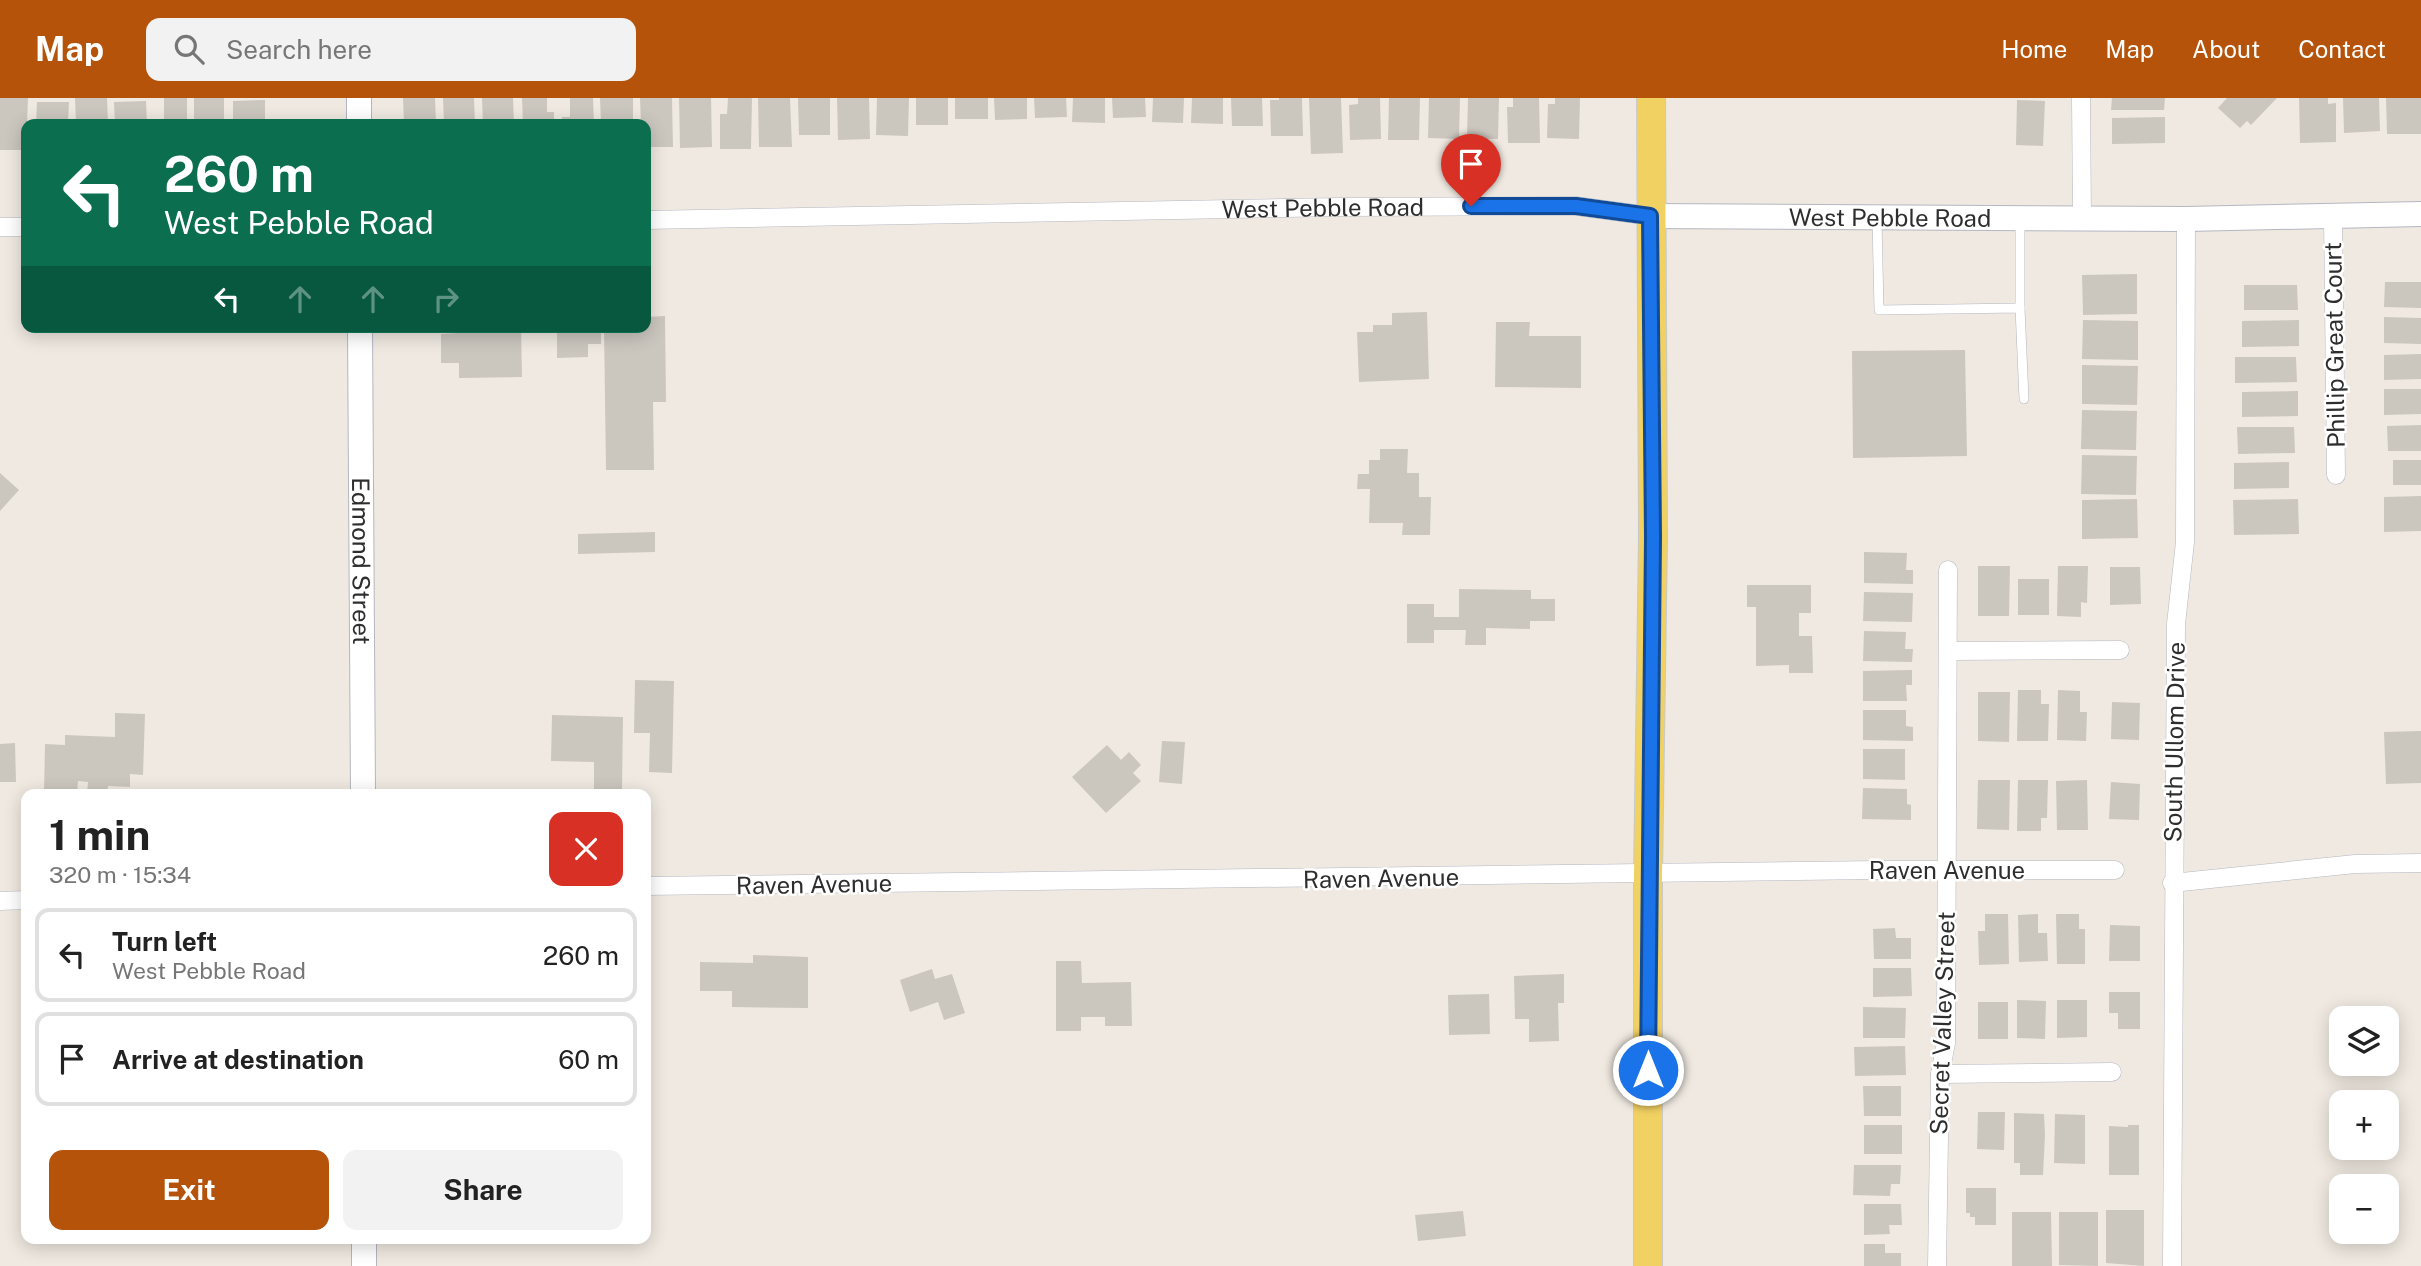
<!DOCTYPE html>
<html lang="en">
<head>
<meta charset="utf-8">
<style>
	body { margin:0; font-family:"Public Sans",sans-serif; background:#f2f2f2; color:#222; height:100vh; display:flex; flex-direction:column; font-size:26px; white-space:nowrap }
	* { box-sizing:border-box; margin:0 }
	p { font-size:23px; color:#767676 }
	.icon { flex:none; width:38px; height:38px; fill:none; stroke:currentColor; stroke-width:2; stroke-linecap:round; stroke-linejoin:round }
	.map { position:relative; flex:1; overflow:hidden }
	.details { position:absolute; left:21px; top:691px; width:630px; height:455px; display:flex; flex-direction:column; background:#fff; border-radius:14px; box-shadow:0 4px 18px #0003 }
	.details>* { flex:none }
	.top-card { position:absolute; left:21px; top:21px; width:630px; height:214px; border-radius:14px; box-shadow:0 4px 18px #0003; background:#0b6e4f; color:#fff; overflow:hidden }
	.fabs { position:absolute; left:2329px; top:908px; display:grid; gap:14px }
	.fabs a { display:grid; place-items:center; width:70px; height:70px; border-radius:14px; background:#fff; box-shadow:0 4px 18px #0003; font-size:35px }
	.pin { position:absolute; display:grid; place-items:center; width:60px; height:60px; color:#fff; margin:-72px -30px; border-radius:50% 50% 50% 0; rotate:-45deg; box-shadow:0 0 7px #0007 }
	.pin .icon { rotate:45deg }
	.me { position:absolute; width:77px; margin:-38px; rotate:0deg; stroke-linejoin:round; filter:drop-shadow(0 0 5px #0008) }
	.turn { display:flex; align-items:center; gap:24px; height:147px; padding:0 28px; font-size:32px }
	.turn .icon { width:91px; height:91px; stroke-width:2.5 }
	.turn b { display:block; font-size:49px; line-height:60px }
	.lanes { display:flex; align-items:center; height:66px; padding:0 28px; background:#0003; justify-content:center; gap:35px; direction:ltr }
	.lanes .off { opacity:.35 }
	.round { display:grid; place-items:center; flex:none; width:74px; height:74px; border-radius:14px; background:#f2f2f2 }
	.head { display:flex; align-items:center; justify-content:space-between; height:119px; padding:0 28px }
	h1 { font-size:42px; font-weight:700; line-height:52px }
	.action { display:flex; gap:14px; margin-top:auto; padding:14px 28px }
	.action a { flex:1; height:80px; border-radius:14px; background:#b45309; color:#fff; font-size:28px; font-weight:700; line-height:80px; text-align:center }
	.action a+a { background:#f2f2f2; color:#222 }
	ul { padding:0; list-style:none }
	li { display:flex; align-items:center; gap:21px; height:94px; margin:0 14px 10px; padding:0 14px; border:4px solid #e0e0e0; border-radius:14px }
	li div { flex:1 }
	li b { display:block; font-size:26px }
	li em { font-style:normal }
	header { display:flex; align-items:center; gap:42px; box-sizing:border-box; height:98px; padding:0 35px; background:#b45309; color:#fff }
	header strong { font-size:33px }
	nav { display:flex; gap:38px; margin-inline-start:auto; font-size:24px }
	.search { width:490px; height:63px; background:#f2f2f2; display:flex; align-items:center; gap:18px; box-sizing:border-box; padding:0 24px; border-radius:14px; color:#767676; font-size:26px }
	.map>svg:first-child { display:block }
</style>
</head>
<body>
<header>
<strong>Map</strong>
<div class="search"><svg class="icon" aria-label="search" viewBox="0 0 24 24"><circle cx="10" cy="10" r="6"/><path d="M15 15l6 6"/></svg>Search here</div>
<nav><a>Home</a><a>Map</a><a>About</a><a>Contact</a></nav>
</header>
<div class="map">
<svg width="2421" height="1168" viewBox="0 0 2421 1168">
	<rect width="100%" height="100%" fill="#efe9e1"/>
	<!-- building -->
	<g fill="#cbc7bf">
		<path d="M 0,0 L 28,0 L 26,52 L 0,52 Z"/>
		<path d="M 75,0 L 107,0 L 108,26 L 76,26 Z"/>
		<path d="M 164,0 L 187,0 L 187,26 L 155,26 L 155,22 L 164,22 Z"/>
		<rect x="194" y="0" width="30" height="26"/>
		<path d="M 403,0 L 435,0 L 436,26 L 404,26 Z"/>
		<path d="M 443,0 L 474,0 L 475,26 L 444,26 Z"/>
		<path d="M 482,0 L 513,0 L 514,26 L 483,26 Z"/>
		<path d="M 522,0 L 547,0 L 547,14 L 554,14 L 554,26 L 523,26 Z"/>
		<path d="M 570,0 L 593,0 L 594,26 L 562,26 L 562,19 L 570,19 Z"/>
		<path d="M 600,0 L 633,0 L 633,26 L 601,26 Z"/>
		<path d="M 640,0 L 672,0 L 673,49 L 646,49 L 646,26 L 641,26 Z"/>
		<path d="M 679,0 L 711,0 L 712,49 L 680,50 Z"/>
		<path d="M 728,0 L 752,0 L 751,51 L 720,51 L 720,16 L 727,16 Z"/>
		<path d="M 758,0 L 790,0 L 792,49 L 759,49 Z"/>
		<path d="M 798,0 L 830,0 L 830,37 L 799,37 Z"/>
		<path d="M 837,0 L 869,0 L 870,41 L 838,42 Z"/>
		<path d="M 877,0 L 909,0 L 908,38 L 876,37 Z"/>
		<rect x="916" y="0" width="32" height="27"/>
		<rect x="955" y="0" width="33" height="21"/>
		<path d="M 994,0 L 1027,0 L 1027,21 L 995,22 Z"/>
		<path d="M 1034,0 L 1066,0 L 1067,19 L 1035,20 Z"/>
		<path d="M 1073,0 L 1105,0 L 1105,25 L 1072,24 Z"/>
		<path d="M 1112,0 L 1145,0 L 1146,19 L 1113,20 Z"/>
		<path d="M 1153,0 L 1184,0 L 1183,25 L 1152,24 Z"/>
		<path d="M 1192,0 L 1223,0 L 1223,26 L 1191,25 Z"/>
		<path d="M 1231,0 L 1262,0 L 1263,28 L 1232,28 Z"/>
		<path d="M 1279,0 L 1302,0 L 1303,38 L 1271,38 L 1270,2 L 1279,2 Z"/>
		<path d="M 1309,0 L 1341,0 L 1343,55 L 1311,56 Z"/>
		<path d="M 1358,0 L 1380,0 L 1381,41 L 1350,42 L 1349,7 L 1358,6 Z"/>
		<path d="M 1389,0 L 1420,0 L 1419,42 L 1388,42 Z"/>
		<path d="M 1429,0 L 1460,0 L 1459,41 L 1428,40 Z"/>
		<path d="M 1468,0 L 1499,0 L 1498,41 L 1467,40 Z"/>
		<path d="M 1513,0 L 1539,0 L 1540,45 L 1508,45 L 1507,9 L 1513,9 Z"/>
		<path d="M 1555,0 L 1580,0 L 1579,41 L 1547,40 L 1548,6 L 1555,6 Z"/>
		<path d="M 2112,0 L 2165,0 L 2164,12 L 2111,12 Z"/>
		<path d="M 2227,0 L 2277,0 L 2251,27 L 2247,23 L 2240,30 L 2218,10 Z"/>
		<path d="M 2299,0 L 2328,0 L 2328,6 L 2336,5 L 2336,44 L 2300,45 Z"/>
		<path d="M 2343,0 L 2379,0 L 2380,33 L 2344,35 Z"/>
		<path d="M 2386,0 L 2421,0 L 2421,36 L 2387,36 Z"/>
		<path d="M 265,2 L 265,26 L 233,26 L 233,3 Z"/>
		<path d="M 2017,2 L 2045,3 L 2043,48 L 2016,47 Z"/>
		<path d="M 146,3 L 147,26 L 115,26 L 114,4 Z"/>
		<path d="M 37,4 L 69,4 L 68,26 L 36,26 Z"/>
		<path d="M 2165,19 L 2165,45 L 2112,46 L 2112,20 Z"/>
		<path d="M 2137,176 L 2137,216 L 2083,217 L 2082,177 Z"/>
		<path d="M 2385,184 L 2421,184 L 2421,210 L 2384,209 Z"/>
		<path d="M 2244,187 L 2297,187 L 2298,212 L 2244,212 Z"/>
		<path d="M 1427,214 L 1429,281 L 1359,284 L 1357,234 L 1373,234 L 1373,227 L 1392,227 L 1392,215 Z"/>
		<path d="M 665,218 L 666,304 L 653,304 L 654,372 L 606,372 L 604,229 L 646,229 L 646,219 Z"/>
		<path d="M 2384,219 L 2421,220 L 2421,246 L 2384,245 Z"/>
		<path d="M 2083,222 L 2138,223 L 2138,262 L 2082,261 Z"/>
		<path d="M 2299,222 L 2299,248 L 2242,249 L 2242,223 Z"/>
		<path d="M 1496,224 L 1530,224 L 1529,238 L 1581,238 L 1581,290 L 1495,289 Z"/>
		<path d="M 459,229 L 521,229 L 522,279 L 459,280 L 459,265 L 441,265 L 441,236 L 459,235 Z"/>
		<path d="M 557,229 L 601,232 L 601,246 L 588,246 L 588,259 L 557,260 Z"/>
		<path d="M 1965,252 L 1967,358 L 1853,360 L 1852,253 Z"/>
		<path d="M 2421,256 L 2421,281 L 2384,282 L 2384,257 Z"/>
		<path d="M 2235,259 L 2296,259 L 2297,284 L 2235,285 Z"/>
		<path d="M 2082,267 L 2138,268 L 2137,307 L 2082,306 Z"/>
		<path d="M 2384,291 L 2421,291 L 2421,316 L 2384,317 Z"/>
		<path d="M 2298,293 L 2298,318 L 2242,319 L 2242,294 Z"/>
		<path d="M 2082,312 L 2137,313 L 2136,352 L 2081,351 Z"/>
		<path d="M 2421,327 L 2421,353 L 2388,353 L 2387,328 Z"/>
		<path d="M 2237,329 L 2294,329 L 2295,355 L 2238,356 Z"/>
		<path d="M 1380,351 L 1408,351 L 1407,375 L 1419,375 L 1419,399 L 1431,399 L 1430,437 L 1402,437 L 1403,425 L 1369,425 L 1370,391 L 1357,391 L 1358,376 L 1369,376 L 1369,362 L 1380,362 Z"/>
		<path d="M 2082,357 L 2137,358 L 2136,397 L 2081,396 Z"/>
		<rect x="2393" y="362" width="28" height="25"/>
		<path d="M 2289,364 L 2289,390 L 2234,391 L 2234,365 Z"/>
		<path d="M 0,375 L 19,392 L 0,413 Z"/>
		<path d="M 2421,398 L 2421,433 L 2384,434 L 2384,399 Z"/>
		<path d="M 2137,401 L 2138,440 L 2082,441 L 2082,402 Z"/>
		<path d="M 2298,401 L 2299,436 L 2234,437 L 2233,402 Z"/>
		<path d="M 655,434 L 655,454 L 578,456 L 578,436 Z"/>
		<path d="M 1864,454 L 1907,455 L 1906,472 L 1913,472 L 1913,486 L 1864,485 Z"/>
		<path d="M 1978,468 L 2010,468 L 2009,518 L 1978,518 Z"/>
		<path d="M 2058,468 L 2088,468 L 2087,505 L 2081,504 L 2081,519 L 2057,518 Z"/>
		<path d="M 2110,469 L 2140,469 L 2141,506 L 2110,507 Z"/>
		<rect x="2018" y="481" width="31" height="36"/>
		<path d="M 1747,487 L 1811,487 L 1811,515 L 1799,515 L 1799,538 L 1812,538 L 1813,575 L 1789,575 L 1789,567 L 1756,568 L 1756,509 L 1747,509 Z"/>
		<path d="M 1459,491 L 1531,492 L 1531,501 L 1555,501 L 1555,523 L 1530,523 L 1530,531 L 1486,530 L 1486,547 L 1465,547 L 1466,532 L 1434,532 L 1434,545 L 1407,545 L 1407,506 L 1434,506 L 1434,519 L 1459,519 Z"/>
		<path d="M 1864,494 L 1913,495 L 1912,524 L 1863,523 Z"/>
		<path d="M 1864,533 L 1906,534 L 1905,551 L 1913,551 L 1912,564 L 1863,563 Z"/>
		<path d="M 1912,572 L 1912,587 L 1906,587 L 1907,603 L 1863,603 L 1863,573 Z"/>
		<path d="M 635,582 L 674,583 L 672,675 L 649,674 L 650,635 L 634,635 Z"/>
		<path d="M 2018,592 L 2041,592 L 2041,606 L 2049,606 L 2048,643 L 2017,643 Z"/>
		<path d="M 2058,592 L 2080,593 L 2080,614 L 2087,614 L 2086,643 L 2057,642 Z"/>
		<path d="M 1978,594 L 2010,594 L 2009,644 L 1978,643 Z"/>
		<path d="M 2112,604 L 2140,605 L 2139,642 L 2111,641 Z"/>
		<path d="M 1863,612 L 1906,612 L 1906,628 L 1913,629 L 1913,643 L 1863,642 Z"/>
		<path d="M 115,615 L 145,616 L 143,677 L 130,676 L 130,689 L 108,688 L 107,696 L 87,696 L 88,684 L 78,683 L 77,696 L 44,695 L 45,646 L 65,647 L 65,637 L 115,639 Z"/>
		<path d="M 552,617 L 623,619 L 622,692 L 594,691 L 594,664 L 551,663 Z"/>
		<path d="M 2421,633 L 2421,685 L 2386,686 L 2384,634 Z"/>
		<path d="M 1162,643 L 1185,644 L 1182,686 L 1159,684 Z"/>
		<path d="M 15,645 L 16,684 L 0,684 L 0,646 Z"/>
		<path d="M 1107,647 L 1121,662 L 1129,654 L 1141,667 L 1133,675 L 1141,683 L 1106,715 L 1072,679 Z"/>
		<path d="M 1863,651 L 1905,651 L 1905,682 L 1863,681 Z"/>
		<path d="M 1978,682 L 2010,682 L 2009,732 L 1977,731 Z"/>
		<path d="M 2018,682 L 2048,682 L 2047,720 L 2041,720 L 2041,733 L 2017,733 Z"/>
		<path d="M 2087,682 L 2088,732 L 2057,732 L 2056,683 Z"/>
		<path d="M 2111,684 L 2140,686 L 2139,722 L 2109,721 Z"/>
		<path d="M 1863,690 L 1907,691 L 1907,706 L 1911,707 L 1911,722 L 1862,721 Z"/>
		<path d="M 1985,816 L 2008,816 L 2009,866 L 1979,867 L 1978,833 L 1985,833 Z"/>
		<path d="M 2038,816 L 2038,835 L 2047,835 L 2048,863 L 2019,864 L 2018,817 Z"/>
		<path d="M 2056,816 L 2079,816 L 2079,831 L 2085,831 L 2085,866 L 2057,866 Z"/>
		<path d="M 2110,827 L 2140,828 L 2140,863 L 2109,863 Z"/>
		<path d="M 1895,830 L 1896,840 L 1911,840 L 1911,861 L 1874,861 L 1873,831 Z"/>
		<path d="M 753,857 L 808,859 L 808,910 L 732,909 L 732,893 L 700,893 L 700,864 L 753,865 Z"/>
		<path d="M 1056,863 L 1081,863 L 1082,885 L 1131,884 L 1132,928 L 1105,928 L 1105,919 L 1081,919 L 1081,933 L 1056,933 Z"/>
		<path d="M 1873,870 L 1911,870 L 1912,898 L 1873,899 Z"/>
		<path d="M 932,871 L 935,881 L 952,876 L 965,915 L 944,922 L 938,904 L 910,914 L 900,882 Z"/>
		<path d="M 1564,876 L 1564,905 L 1558,905 L 1559,943 L 1529,944 L 1529,921 L 1515,921 L 1514,878 Z"/>
		<path d="M 2109,894 L 2140,894 L 2140,931 L 2118,931 L 2118,915 L 2109,915 Z"/>
		<path d="M 1489,896 L 1490,936 L 1449,937 L 1448,897 Z"/>
		<path d="M 2017,902 L 2046,903 L 2045,941 L 2017,940 Z"/>
		<path d="M 2057,902 L 2087,902 L 2087,939 L 2057,940 Z"/>
		<rect x="1978" y="904" width="30" height="37"/>
		<path d="M 1863,909 L 1906,910 L 1905,940 L 1863,940 Z"/>
		<path d="M 1905,948 L 1906,977 L 1855,978 L 1854,949 Z"/>
		<path d="M 1863,988 L 1901,988 L 1901,1018 L 1864,1018 Z"/>
		<path d="M 1978,1014 L 2005,1014 L 2004,1052 L 1977,1051 Z"/>
		<path d="M 2014,1015 L 2044,1016 L 2045,1037 L 2043,1077 L 2020,1077 L 2020,1065 L 2014,1065 Z"/>
		<path d="M 2055,1016 L 2085,1017 L 2085,1066 L 2054,1065 Z"/>
		<rect x="1864" y="1027" width="38" height="29"/>
		<path d="M 2128,1027 L 2139,1027 L 2139,1077 L 2109,1077 L 2109,1028 L 2128,1029 Z"/>
		<path d="M 1854,1067 L 1901,1067 L 1900,1086 L 1891,1086 L 1890,1098 L 1853,1097 Z"/>
		<path d="M 1966,1090 L 1996,1090 L 1996,1127 L 1975,1127 L 1975,1119 L 1970,1119 L 1970,1115 L 1966,1115 Z"/>
		<path d="M 1864,1106 L 1901,1106 L 1902,1127 L 1889,1127 L 1890,1136 L 1864,1137 Z"/>
		<path d="M 2106,1112 L 2144,1112 L 2144,1168 L 2106,1165 Z"/>
		<path d="M 1463,1113 L 1466,1138 L 1418,1143 L 1415,1117 Z"/>
		<path d="M 2012,1114 L 2051,1114 L 2052,1168 L 2012,1168 Z"/>
		<path d="M 2059,1114 L 2098,1114 L 2098,1168 L 2059,1167 Z"/>
		<path d="M 1864,1146 L 1885,1146 L 1885,1155 L 1901,1155 L 1901,1168 L 1864,1168 Z"/>
	</g>
	<g fill="none" stroke-linecap="round" stroke-linejoin="round">
		<defs>
			<g id="lane">
				<path d="M 2020,120 L 2020,210"/>
				<path d="M 1877,121 L 1879,212 L 2020,210 L 2024,301"/>
			</g>
			<g id="street">
				<path d="M 2081,0 L 2082,120"/>
				<path d="M 2333,118 L 2336,377"/>
				<path id="s1" d="M 646,122 L 1341,109 L 1576,108 L 1650,118"/>
				<path d="M 0,129 L 26,129"/>
				<path d="M 1948,553 L 2120,552"/>
				<path d="M 2172,785 L 2355,766 L 2421,765"/>
				<path d="M 646,788 L 1877,772 L 2115,772"/>
				<path d="M 0,803 L 26,802"/>
				<path d="M 1940,976 L 2112,974"/>
				<path d="M 1937,1168 L 1940,976 L 1946,945 L 1948,472"/>
				<path d="M 2172,1168 L 2176,526 L 2185,444 L 2186,121"/>
			</g>
			<g id="secondary">
				<path d="M 359,0 L 359,26"/>
				<path id="s2" d="M 1650,118 L 2186,121 L 2421,116"/>
				<path id="s3" d="M 360,229 L 363,696"/>
				<path d="M 364,1141 L 364,1168"/>
			</g>
			<path id="primary" d="M 1648,1168 L 1648,777 L 1653,439 L 1651,0"/>
		</defs>
		<!-- lane casing -->
		<use href="#lane" stroke="#b4b7c1" stroke-width="10"/>
		<!-- street casing -->
		<use href="#street" stroke="#b4b7c1" stroke-width="19"/>
		<!-- secondary casing -->
		<use href="#secondary" stroke="#b4b7c1" stroke-width="26"/>
		<!-- primary casing -->
		<use href="#primary" stroke="#c9c9c9" stroke-width="30"/>
		<!-- lane -->
		<use href="#lane" stroke="#fff" stroke-width="9"/>
		<!-- street -->
		<use href="#street" stroke="#fff" stroke-width="18"/>
		<!-- secondary -->
		<use href="#secondary" stroke="#fff" stroke-width="24"/>
		<!-- primary -->
		<use href="#primary" stroke="#f2d163" stroke-width="28"/>
	</g>
	<g fill="none" stroke-linecap="round" stroke-linejoin="round">
		<defs>
			<path id="route" d="M 1471,108 L 1576,108 L 1650,118 L 1653,439 L 1648,972"/>
		</defs>
		<!-- route casing -->
		<use href="#route" stroke="#114b97" stroke-width="18"/>
		<!-- route -->
		<use href="#route" stroke="#1a73e8" stroke-width="12"/>
	</g>
	<g text-anchor="middle" dominant-baseline="central" stroke-width="5" stroke-linejoin="round" paint-order="stroke">
		<!-- street labels -->
		<g font-size="24" fill="#2e2e2e" stroke="#fff">
			<text stroke="none"><textPath href="#s1" startOffset="677">West Pebble Road</textPath></text>
			<text stroke="none"><textPath href="#s2" startOffset="240">West Pebble Road</textPath></text>
			<text transform="translate(2334 247) rotate(-91)">Phillip Great Court</text>
			<text stroke="none"><textPath href="#s3" startOffset="234">Edmond Street</textPath></text>
			<text transform="translate(2174 644) rotate(-89)">South Ullom Drive</text>
			<text x="1947" y="772">Raven Avenue</text>
			<text transform="translate(1381 780) rotate(-1)">Raven Avenue</text>
			<text transform="translate(814 786) rotate(-1)">Raven Avenue</text>
			<text transform="translate(1942 925) rotate(-88)">Secret Valley Street</text>
		</g>
	</g>
</svg>
<div class="fabs">
<a><svg class="icon" aria-label="layers" viewBox="0 0 24 24"><path d="M12 4l9 5-9 5-9-5zM3 14l9 5 9-5"/></svg></a>
<a>+</a>
<a>−</a>
</div>
<div class="pin" style="left:1471px;top:108px;background:#d93025"><svg class="icon" aria-label="arrive" viewBox="0 0 24 24"><path d="M6 21V4h12l-3 4 3 4H6"/></svg></div>
<svg class="me" style="left:1648px;top:972px" viewBox="-20 -20 40 40"><circle r="17" fill="#1a73e8" stroke="#fff" stroke-width="3"/><path d="M0-11L8 9 0 5-8 9z" fill="#fff"/></svg>
<div class="top-card">
<div class="turn"><svg class="icon" aria-label="left" viewBox="0 0 24 24"><path d="M17 20v-9H6M10 6l-5 5 5 5"/></svg><div><b>260 m</b>West Pebble Road</div></div>
<div class="lanes"><svg class="icon" aria-label="left" viewBox="0 0 24 24"><path d="M17 20v-9H6M10 6l-5 5 5 5"/></svg><svg class="icon off" aria-label="ahead" viewBox="0 0 24 24"><path d="M12 20V5M6 11l6-6 6 6"/></svg><svg class="icon off" aria-label="ahead" viewBox="0 0 24 24"><path d="M12 20V5M6 11l6-6 6 6"/></svg><svg class="icon off" aria-label="right" viewBox="0 0 24 24"><path d="M7 20v-9h11M14 6l5 5-5 5"/></svg></div>
</div>
<section class="details">
<div class="head"><div><h1>1 min</h1><p>320 m · 15:34</p></div><a class="round" style="background:#d93025;color:#fff"><svg class="icon" aria-label="close" viewBox="0 0 24 24"><path d="M6 6l12 12M18 6L6 18"/></svg></a></div>
<ul>
<li><svg class="icon" aria-label="left" viewBox="0 0 24 24"><path d="M17 20v-9H6M10 6l-5 5 5 5"/></svg><div><b>Turn left</b><p>West Pebble Road</p></div><em>260 m</em></li>
<li><svg class="icon" aria-label="arrive" viewBox="0 0 24 24"><path d="M6 21V4h12l-3 4 3 4H6"/></svg><div><b>Arrive at destination</b></div><em>60 m</em></li>
</ul>
<div class="action"><a>Exit</a><a>Share</a></div>
</section>
</div>
</body>
</html>
